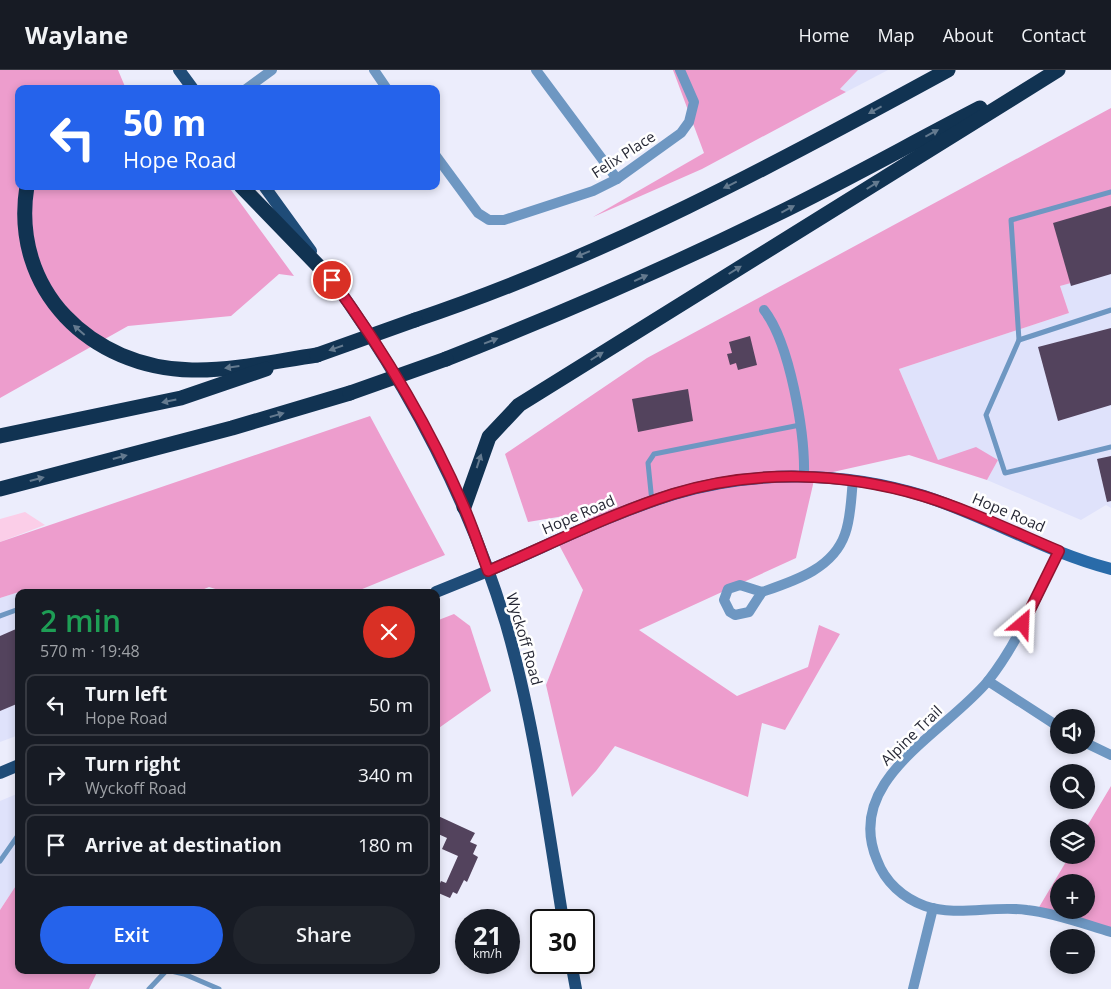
<!DOCTYPE html>
<html lang="en">
<head>
<meta charset="utf-8">
<style>
	body { margin:0; font-family:"Open Sans",sans-serif; background:#20242c; color:#f1f3f6; height:100vh; display:flex; flex-direction:column; font-size:19px; white-space:nowrap }
	* { box-sizing:border-box; margin:0 }
	p { font-size:16px; color:#9ea1a6 }
	.icon { flex:none; width:28px; height:28px; fill:none; stroke:currentColor; stroke-width:2; stroke-linecap:round; stroke-linejoin:round }
	.map { position:relative; flex:1; overflow:hidden }
	.drawer { position:absolute; left:15px; top:519px; width:425px; height:385px; display:flex; flex-direction:column; background:#171b24; border-radius:10px; box-shadow:0 2px 8px #0003 }
	.drawer>* { flex:none }
	.hud { position:absolute; left:15px; top:15px; width:425px; height:105px; border-radius:10px; box-shadow:0 2px 8px #0003; background:#2563eb; color:#fff; overflow:hidden }
	.tools { position:absolute; left:1050px; top:639px; display:grid; gap:10px }
	.tools a { display:grid; place-items:center; width:45px; height:45px; border-radius:50%; background:#171b24; box-shadow:0 2px 8px #0003; font-size:25px }
	.speed { position:absolute; left:455px; top:839px; display:flex; gap:10px; font-size:25px; font-weight:700; text-align:center }
	.speed>* { display:grid; place-content:center; width:65px; height:65px; border-radius:50%; background:#171b24; box-shadow:0 2px 8px #0003; line-height:1 }
	.speed small { font-size:12px; font-weight:400 }
	.speed .limit { border:2px solid #111; border-radius:8px; background:#fff; color:#111 }
	.pin { position:absolute; display:grid; place-items:center; width:42px; height:42px; color:#fff; margin:-21px; border:2px solid #fff; border-radius:50%; box-shadow:0 1px 5px #0007 }
	.me { position:absolute; width:55px; margin:-28px; rotate:26deg; stroke-linejoin:round; filter:drop-shadow(0 0 4px #0008) }
	.turn { display:flex; align-items:center; gap:18px; height:105px; padding:0 25px; font-size:22px }
	.turn .icon { width:65px; height:65px; stroke-width:2.5 }
	.turn b { display:block; font-size:35px; line-height:42px }
	.round { display:grid; place-items:center; flex:none; width:52px; height:52px; border-radius:26px; background:#20242c }
	.summary { display:flex; align-items:center; justify-content:space-between; height:85px; padding:0 25px }
	h1 { font-size:30px; font-weight:600; line-height:38px; color:#1e9e55 }
	.primary-button { display:flex; gap:10px; margin-top:auto; padding:10px 25px }
	.primary-button a { flex:1; height:58px; border-radius:30px; background:#2563eb; color:#fff; font-size:20px; font-weight:600; line-height:58px; text-align:center }
	.primary-button a+a { background:#20242c; color:#f1f3f6 }
	ul { padding:0; list-style:none }
	li { display:flex; align-items:center; gap:15px; height:62px; margin:0 10px 8px; padding:0 15px; border:2px solid #363941; border-radius:10px }
	li div { flex:1 }
	li b { display:block; font-size:19px }
	li em { font-style:normal }
	header { display:flex; align-items:center; gap:30px; box-sizing:border-box; height:70px; padding:0 25px; background:#171b24; border-bottom:1px solid #363941 }
	header strong { font-size:24px }
	nav { display:flex; gap:28px; margin-inline-start:auto; font-size:18px }
	.map>svg:first-child { display:block }
</style>
</head>
<body>
<header>
<strong>Waylane</strong>
<nav><a>Home</a><a>Map</a><a>About</a><a>Contact</a></nav>
</header>
<div class="map">
<svg width="1111" height="919" viewBox="0 0 1111 919">
	<rect width="100%" height="100%" fill="#ecedfc"/>
	<!-- built -->
	<g fill="#dfe2fb">
		<path d="M 858,0 L 888,0 L 846,22 L 840,19 Z"/>
		<path d="M 1111,202 L 1111,438 L 1106,435 L 1081,450 L 987,410 L 998,390 L 938,390 L 899,299 L 1069,243 L 1060,216 Z"/>
		<path d="M 22,521 L 24,522 L 19,522 L 19,665 L 0,672 L 0,528 Z"/>
		<path d="M 19,723 L 19,811 L 0,840 L 0,731 Z"/>
	</g>
	<!-- green -->
	<path fill="#fbcee8" d="M 25,442 L 45,455 L 0,472 L 0,449 Z"/>
	<!-- forest -->
	<g fill="#ed9dcd" fill-rule="evenodd">
		<path d="M 0,0 L 118,0 L 126,19 L 19,19 L 19,116 L 228,116 L 294,206 L 279,204 L 231,246 L 128,256 L 0,328 Z"/>
		<path d="M 673,0 L 858,0 L 840,19 L 846,22 L 702,99 L 593,147 L 704,83 Z"/>
		<path d="M 1111,38 L 1111,202 L 1060,216 L 1069,243 L 899,299 L 938,390 L 976,377 L 998,390 L 987,410 L 909,385 L 815,406 L 796,488 L 639,560 L 737,626 L 808,597 L 819,555 L 840,564 L 785,660 L 762,653 L 748,727 L 615,676 L 596,701 L 572,727 L 546,615 L 583,520 L 558,473 L 588,458 L 582,443 L 528,452 L 505,384 L 647,288 Z"/>
		<path d="M 370,346 L 445,485 L 355,522 L 225,522 L 209,517 L 197,522 L 22,521 L 0,528 L 0,472 Z"/>
		<path d="M 454,544 L 470,556 L 491,621 L 436,660 L 436,551 Z"/>
		<path d="M 1111,716 L 1111,862 L 1035,844 L 1070,785 L 1086,785 L 1086,758 ZM 1059,812 L 1086,812 L 1086,840 L 1059,840 Z"/>
		<path d="M 19,811 L 19,900 L 98,900 L 89,919 L 0,919 L 0,840 Z"/>
	</g>
	<!-- building -->
	<g fill="#53435d">
		<path d="M 1111,136 L 1111,204 L 1071,216 L 1053,153 Z"/>
		<path d="M 1111,258 L 1111,335 L 1058,351 L 1038,277 Z"/>
		<path d="M 750,266 L 757,295 L 738,300 L 736,293 L 730,295 L 727,284 L 732,283 L 729,272 Z"/>
		<path d="M 688,319 L 693,351 L 638,362 L 632,329 Z"/>
		<path d="M 1111,386 L 1111,431 L 1107,432 L 1097,389 Z"/>
		<path d="M 16,559 L 19,564 L 19,633 L 0,641 L 0,566 Z"/>
		<path d="M 436,745 L 475,763 L 470,772 L 477,775 L 473,784 L 478,787 L 467,812 L 464,810 L 457,824 L 453,822 L 450,828 L 436,822 L 441,811 L 446,813 L 458,786 L 442,779 L 447,768 L 436,763 Z"/>
	</g>
	<g fill="none" stroke-linecap="round" stroke-linejoin="round">
		<!-- lane -->
		<g stroke="#6e97c2" stroke-width="5">
			<path d="M 1111,240 L 1019,270 L 986,345 L 1005,403 L 1111,377"/>
			<path d="M 1019,270 L 1011,150 L 1111,122"/>
			<path d="M 652,432 L 648,393 L 654,384 L 800,355"/>
			<path d="M 0,546 L 19,539"/>
			<path d="M 0,791 L 19,764"/>
			<path d="M 149,919 L 167,900 L 184,904 L 219,919"/>
		</g>
		<!-- street -->
		<g stroke="#6e97c2" stroke-width="10">
			<path d="M 374,0 L 387,19"/>
			<path d="M 536,0 L 617,109"/>
			<path d="M 246,19 L 272,0"/>
			<path d="M 436,86 L 478,143 L 489,150 L 504,150 L 593,121 L 617,109 L 681,63 L 689,52 L 694,32 L 680,0"/>
			<path d="M 764,240 C 790,273 805,363 804,405"/>
			<path d="M 1059,481 C 1037,525 1019,572 988,611 C 945,663 843,710 877,790 C 885,812 903,828 925,836 C 957,847 994,835 1027,840 C 1055,843 1084,854 1111,862"/>
			<path d="M 740,515 L 762,522 L 749,542 L 735,545 L 730,542 L 724,530 L 728,519 Z"/>
			<path d="M 762,522 C 794,511 833,499 845,464 C 851,448 851,428 853,410"/>
			<path d="M 988,611 L 1059,657"/>
			<path d="M 1086,673 L 1111,685"/>
			<path d="M 913,919 L 933,838"/>
		</g>
		<!-- secondary -->
		<path stroke="#296ba9" stroke-width="12" d="M 488,501 C 549,475 610,444 674,424 C 754,400 844,401 924,426 C 988,447 1046,482 1111,499"/>
		<!-- primary -->
		<g stroke="#1f4c78" stroke-width="12">
			<path d="M 179,0 L 193,19"/>
			<path d="M 264,116 L 311,181"/>
			<path d="M 327,203 C 405,310 468,427 506,554 C 534,651 547,751 563,850"/>
			<path d="M 436,522 L 488,501"/>
			<path d="M 0,703 L 19,695"/>
			<path d="M 571,892 L 576,919"/>
		</g>
		<!-- highway -->
		<g stroke="#113352" stroke-width="15">
			<path d="M 27,116 C 10,220 91,298 192,300 C 233,301 276,291 317,285"/>
			<path d="M 241,116 L 332,210"/>
			<path d="M 415,250 C 601,188 776,94 948,0"/>
			<path d="M 446,289 C 558,245 667,198 775,145 C 845,111 912,73 980,38"/>
			<path d="M 0,366 L 181,328 L 266,299"/>
			<path d="M 0,419 L 232,358 L 350,323"/>
			<path d="M 464,437 L 489,367 L 519,335 L 1058,0"/>
		</g>
		<!-- highway-bridge -->
		<g stroke="#113352" stroke-width="15">
			<path d="M 317,285 L 415,250"/>
			<path d="M 350,323 L 446,289"/>
		</g>
	</g>
	<!-- one-way arrows -->
	<defs><path id="oneway-solid" d="M-6-.8H1V-3.2L6.5 0L1 3.2V.8H-6Z" transform="scale(1.25)"/></defs>
	<g fill="#647a8f">
		<use href="#oneway-solid" transform="translate(875 40) rotate(151)"/>
		<use href="#oneway-solid" transform="translate(932 63) rotate(-28)"/>
		<use href="#oneway-solid" transform="translate(730 115) rotate(154)"/>
		<use href="#oneway-solid" transform="translate(873 115) rotate(-32)"/>
		<use href="#oneway-solid" transform="translate(788 139) rotate(-28)"/>
		<use href="#oneway-solid" transform="translate(583 184) rotate(157)"/>
		<use href="#oneway-solid" transform="translate(735 200) rotate(-32)"/>
		<use href="#oneway-solid" transform="translate(641 208) rotate(-24)"/>
		<use href="#oneway-solid" transform="translate(79 260) rotate(-139)"/>
		<use href="#oneway-solid" transform="translate(491 271) rotate(-21)"/>
		<use href="#oneway-solid" transform="translate(336 278) rotate(161)"/>
		<use href="#oneway-solid" transform="translate(597 286) rotate(-32)"/>
		<use href="#oneway-solid" transform="translate(232 297) rotate(172)"/>
		<use href="#oneway-solid" transform="translate(169 331) rotate(168)"/>
		<use href="#oneway-solid" transform="translate(277 345) rotate(-16)"/>
		<use href="#oneway-solid" transform="translate(120 387) rotate(-15)"/>
		<use href="#oneway-solid" transform="translate(479 391) rotate(-72)"/>
		<use href="#oneway-solid" transform="translate(37 409) rotate(-15)"/>
	</g>
	<g fill="none" stroke-linecap="round" stroke-linejoin="round">
		<defs>
			<path id="route" d="M 332,210 C 383,280 429,356 464,437 C 473,458 480,479 488,501 C 549,475 610,444 673,424 C 754,399 842,402 923,426 C 969,440 1014,462 1059,481 L 1023,554"/>
		</defs>
		<!-- route casing -->
		<use href="#route" stroke="#92132f" stroke-width="12"/>
		<!-- route -->
		<use href="#route" stroke="#e11d48" stroke-width="9"/>
	</g>
	<g text-anchor="middle" dominant-baseline="central" stroke-width="5" stroke-linejoin="round" paint-order="stroke">
		<!-- street labels -->
		<g font-size="15" fill="#272936" stroke="#fff">
			<text transform="translate(623 84) rotate(-33)">Felix Place</text>
			<text transform="translate(1009 442) rotate(23)">Hope Road</text>
			<text transform="translate(578 444) rotate(-23)">Hope Road</text>
			<text transform="translate(525 569) rotate(74)">Wyckoff Road</text>
			<text transform="translate(911 665) rotate(-44)">Alpine Trail</text>
		</g>
	</g>
</svg>
<div class="tools">
<a><svg class="icon" aria-label="sound" viewBox="0 0 24 24"><path d="M4 9h4l5-4v14l-5-4H4zM17 9q2 3 0 6"/></svg></a>
<a><svg class="icon" aria-label="search" viewBox="0 0 24 24"><circle cx="10" cy="10" r="6"/><path d="M15 15l6 6"/></svg></a>
<a><svg class="icon" aria-label="layers" viewBox="0 0 24 24"><path d="M12 4l9 5-9 5-9-5zM3 14l9 5 9-5"/></svg></a>
<a>+</a>
<a>−</a>
</div>
<div class="speed"><div>21<small>km/h</small></div><div class="limit">30</div></div>
<div class="pin" style="left:332px;top:210px;background:#d93025"><svg class="icon" aria-label="arrive" viewBox="0 0 24 24"><path d="M6 21V4h12l-3 4 3 4H6"/></svg></div>
<svg class="me" style="left:1023px;top:554px" viewBox="-20 -20 40 40"><path d="M0-17L14 15 0 8-14 15z" fill="#e11d48" stroke="#fff" stroke-width="4"/></svg>
<div class="hud">
<div class="turn"><svg class="icon" aria-label="left" viewBox="0 0 24 24"><path d="M17 20v-9H6M10 6l-5 5 5 5"/></svg><div><b>50 m</b>Hope Road</div></div>
</div>
<section class="drawer">
<div class="summary"><div><h1>2 min</h1><p>570 m · 19:48</p></div><a class="round" style="background:#d93025;color:#fff"><svg class="icon" aria-label="close" viewBox="0 0 24 24"><path d="M6 6l12 12M18 6L6 18"/></svg></a></div>
<ul>
<li><svg class="icon" aria-label="left" viewBox="0 0 24 24"><path d="M17 20v-9H6M10 6l-5 5 5 5"/></svg><div><b>Turn left</b><p>Hope Road</p></div><em>50 m</em></li>
<li><svg class="icon" aria-label="right" viewBox="0 0 24 24"><path d="M7 20v-9h11M14 6l5 5-5 5"/></svg><div><b>Turn right</b><p>Wyckoff Road</p></div><em>340 m</em></li>
<li><svg class="icon" aria-label="arrive" viewBox="0 0 24 24"><path d="M6 21V4h12l-3 4 3 4H6"/></svg><div><b>Arrive at destination</b></div><em>180 m</em></li>
</ul>
<div class="primary-button"><a>Exit</a><a>Share</a></div>
</section>
</div>
</body>
</html>
